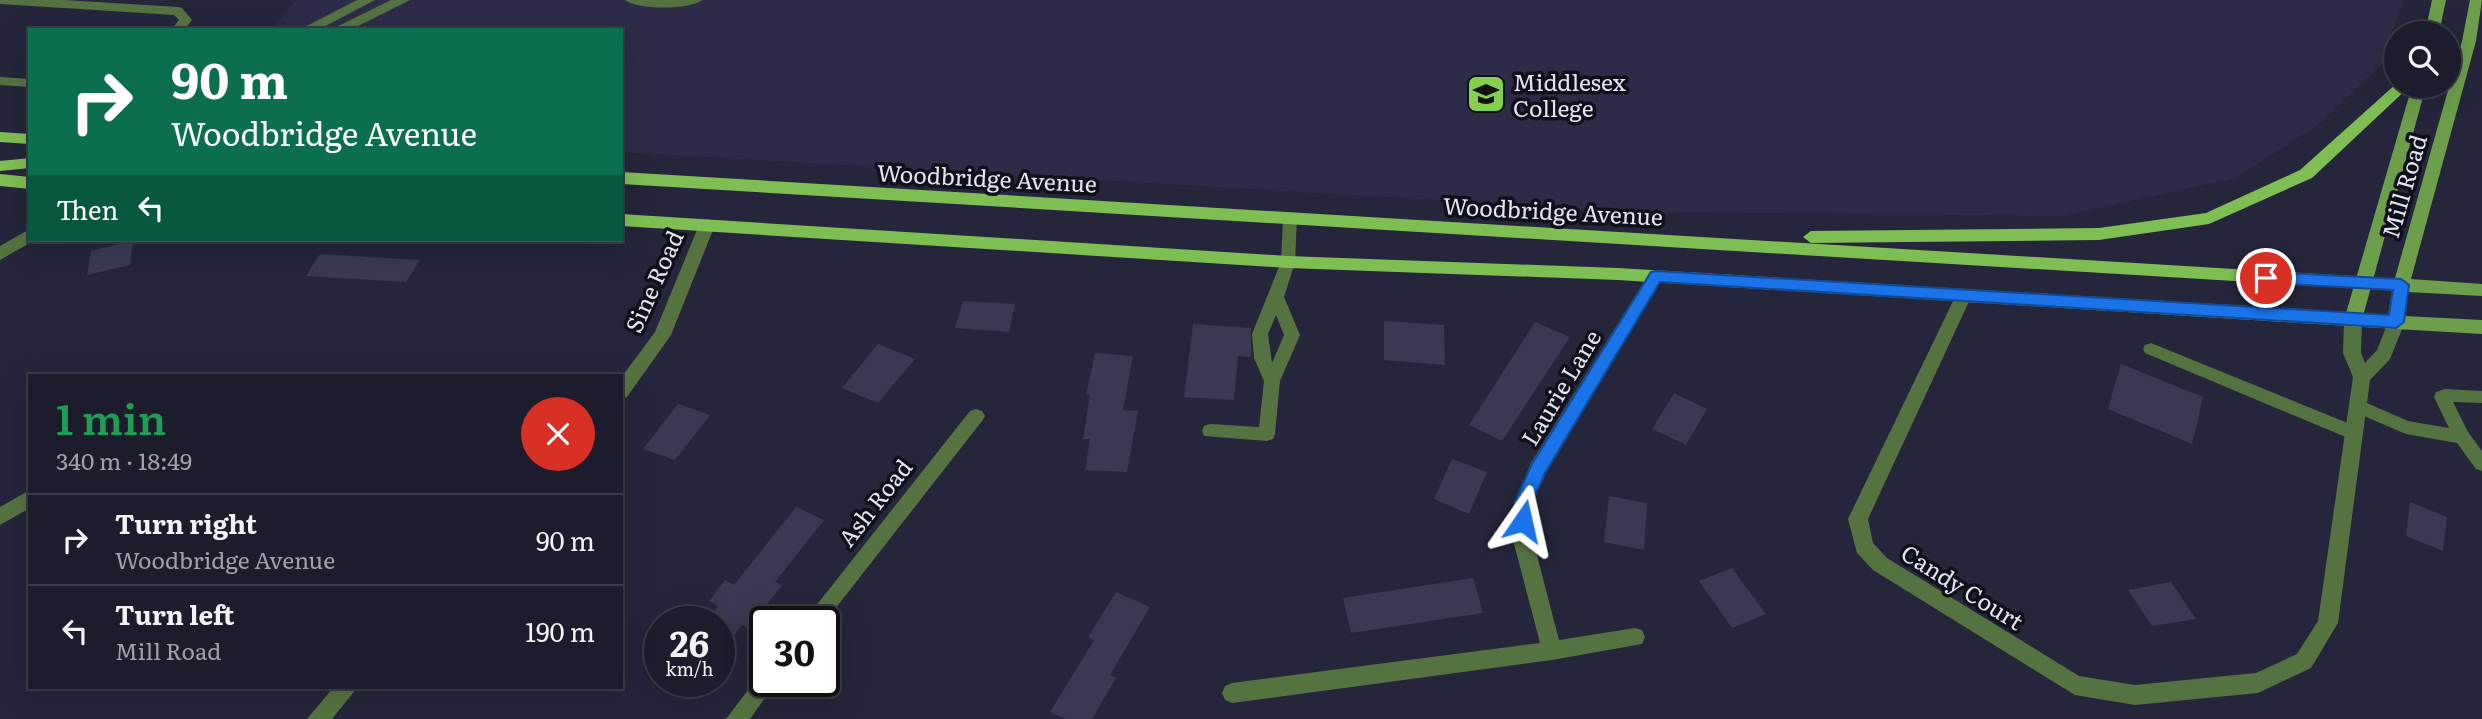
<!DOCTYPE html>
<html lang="en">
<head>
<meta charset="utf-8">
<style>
	body { margin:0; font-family:Literata,serif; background:#292938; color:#f1f3f6; height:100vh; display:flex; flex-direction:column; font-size:26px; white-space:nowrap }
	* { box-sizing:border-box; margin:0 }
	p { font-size:23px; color:#a0a1a9 }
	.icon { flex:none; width:38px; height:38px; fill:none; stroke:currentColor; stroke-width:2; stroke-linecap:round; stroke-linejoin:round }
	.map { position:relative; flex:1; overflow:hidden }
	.panel { position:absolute; left:28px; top:374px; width:595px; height:315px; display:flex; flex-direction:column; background:#1c1c2c; border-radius:0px; box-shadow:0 7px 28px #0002,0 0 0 2px #3a3a48 }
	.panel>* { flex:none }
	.hud { position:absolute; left:28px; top:28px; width:595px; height:214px; border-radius:0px; box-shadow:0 7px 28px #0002,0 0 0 2px #3a3a48; background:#0b6e4f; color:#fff; overflow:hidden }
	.buttons { position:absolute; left:2384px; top:21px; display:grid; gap:14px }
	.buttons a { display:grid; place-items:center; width:77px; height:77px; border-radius:50%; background:#1c1c2c; box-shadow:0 7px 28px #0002,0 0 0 2px #3a3a48; font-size:35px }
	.speed { position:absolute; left:644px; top:606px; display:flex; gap:14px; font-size:35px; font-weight:700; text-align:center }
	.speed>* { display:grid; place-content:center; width:91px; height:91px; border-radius:50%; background:#1c1c2c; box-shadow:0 7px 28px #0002,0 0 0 2px #3a3a48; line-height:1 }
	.speed small { font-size:18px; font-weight:400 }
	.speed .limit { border:4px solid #111; border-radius:10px; background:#fff; color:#111 }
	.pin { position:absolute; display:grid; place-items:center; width:60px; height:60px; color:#fff; margin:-30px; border:4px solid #fff; border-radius:50%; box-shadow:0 2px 7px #0007 }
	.me { position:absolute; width:77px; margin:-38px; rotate:11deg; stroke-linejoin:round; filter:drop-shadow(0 0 5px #0008) }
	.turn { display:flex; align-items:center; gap:24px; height:147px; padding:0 28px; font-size:32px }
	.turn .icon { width:91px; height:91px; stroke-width:2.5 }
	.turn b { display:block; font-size:49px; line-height:60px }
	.then { display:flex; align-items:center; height:66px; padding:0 28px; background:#0003; gap:14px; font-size:26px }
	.round { display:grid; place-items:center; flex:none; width:74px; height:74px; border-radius:37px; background:#292938 }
	.headline { display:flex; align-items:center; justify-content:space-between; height:119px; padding:0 28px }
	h1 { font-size:42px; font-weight:600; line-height:52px; color:#1e9e55 }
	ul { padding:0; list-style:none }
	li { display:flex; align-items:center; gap:21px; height:91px; padding:0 28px; border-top:2px solid #3a3a48 }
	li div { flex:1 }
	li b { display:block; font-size:26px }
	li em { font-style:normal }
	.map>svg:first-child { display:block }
</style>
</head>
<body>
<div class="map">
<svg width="2482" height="719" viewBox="0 0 2482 719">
	<rect width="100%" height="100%" fill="#25253b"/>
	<!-- built -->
	<path fill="#2c2c48" d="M 296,0 L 2404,0 L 2381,65 L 2319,124 L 2236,178 L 2062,216 L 1640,212 L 621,152 L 621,30 L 272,30 Z"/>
	<!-- building -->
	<g fill="#393a51">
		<path d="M 133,240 L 130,265 L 87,275 L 91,251 Z"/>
		<path d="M 320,254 L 385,258 L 420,260 L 406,282 L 306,276 Z"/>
		<path d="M 963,301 L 1015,304 L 1009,332 L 955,328 Z"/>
		<path d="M 1384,321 L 1444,325 L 1445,365 L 1384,360 Z"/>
		<path d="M 1535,322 L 1570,337 L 1502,441 L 1469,425 Z"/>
		<path d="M 1193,324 L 1251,328 L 1251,357 L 1238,356 L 1234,400 L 1184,397 Z"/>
		<path d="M 878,344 L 915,359 L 878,403 L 842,388 Z"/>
		<path d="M 1095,353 L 1133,356 L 1123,410 L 1138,411 L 1127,472 L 1085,470 L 1090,439 L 1083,439 L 1090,395 L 1086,395 Z"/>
		<path d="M 2121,364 L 2203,397 L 2192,444 L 2108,409 Z"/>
		<path d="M 1674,393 L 1707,409 L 1686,445 L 1652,429 Z"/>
		<path d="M 678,404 L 710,415 L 675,460 L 643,449 Z"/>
		<path d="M 1452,459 L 1487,472 L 1469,514 L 1434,499 Z"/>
		<path d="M 1609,496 L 1647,503 L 1644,550 L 1604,542 Z"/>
		<path d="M 2410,502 L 2447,517 L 2443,551 L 2406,536 Z"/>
		<path d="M 796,507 L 824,520 L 775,582 L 782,585 L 749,628 L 742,625 L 719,655 L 719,621 L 706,621 L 718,606 L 709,601 L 725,580 L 734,585 Z"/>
		<path d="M 1732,568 L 1766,614 L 1732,628 L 1699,581 Z"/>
		<path d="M 1473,578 L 1483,613 L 1351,633 L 1343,598 Z"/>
		<path d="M 2171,582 L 2196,619 L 2152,626 L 2128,590 Z"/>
		<path d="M 1116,592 L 1150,607 L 1110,675 L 1116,678 L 1092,719 L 1065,719 L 1050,712 L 1094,640 L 1088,637 Z"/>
	</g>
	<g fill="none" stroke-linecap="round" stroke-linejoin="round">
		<!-- lane -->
		<g fill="#557341" fill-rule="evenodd">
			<path d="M 0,0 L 64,0 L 178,7 L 182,8 L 192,20 L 184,30 L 171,30 L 179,20 L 174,15 L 0,4 Z"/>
			<path d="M 625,0 L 702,0 C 690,10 637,10 625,0 Z"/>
			<path d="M 0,77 L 30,79 L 30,87 L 0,85 Z"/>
			<path d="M 1290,213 L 1297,218 L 1295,262 L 1284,297 L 1300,335 L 1280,381 L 1275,434 L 1273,439 L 1267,441 L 1204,436 L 1202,431 L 1204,426 L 1210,424 L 1259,427 L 1264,381 L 1254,358 L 1252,334 L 1281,262 L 1283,218 ZM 1276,315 L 1284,335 L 1272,363 L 1268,334 Z"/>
			<path d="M 2151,343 L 2360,428 L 2362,433 L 2360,438 L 2354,440 L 2348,438 L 2145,353 L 2143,349 L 2145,345 Z"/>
			<path d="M 2445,389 L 2482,391 L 2482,403 L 2453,402 L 2468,432 L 2482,451 L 2482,471 L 2476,469 L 2457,443 L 2406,434 L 2352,411 L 2350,406 L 2352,401 L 2358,399 L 2408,421 L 2449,428 L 2434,397 L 2436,392 Z"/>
		</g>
		<!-- street -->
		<g fill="#557341" fill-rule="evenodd">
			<path d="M 357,0 L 375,0 L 318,30 L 299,30 Z"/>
			<path d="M 391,0 L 410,0 L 350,30 L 330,30 Z"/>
			<path d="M 707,219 L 715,225 L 671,335 L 627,397 L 621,399 L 621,378 L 655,332 L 699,225 Z"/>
			<path d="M 30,229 L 30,240 L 35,240 L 0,260 L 0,246 Z"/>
			<path d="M 1656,270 L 1664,276 L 1546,473 L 1532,503 L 1533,540 L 1559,640 L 1635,628 L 1642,630 L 1645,637 L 1642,644 L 1552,660 L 1232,703 L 1225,700 L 1222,693 L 1225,686 L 1232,683 L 1540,643 L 1513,540 L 1514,503 L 1531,463 L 1650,272 Z"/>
			<path d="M 1964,289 L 1972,295 L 1868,519 L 1873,543 L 1887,558 L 2079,676 L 2135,685 L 2256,673 L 2297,654 L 2318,621 L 2353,377 L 2343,353 L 2344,320 L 2353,313 L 2362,320 L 2361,353 L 2365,363 L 2377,350 L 2390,317 L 2402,317 L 2405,322 L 2390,359 L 2370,380 L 2338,623 L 2311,668 L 2258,693 L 2135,705 L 2075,695 L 1873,570 L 1857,553 L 1848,519 L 1956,295 Z"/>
			<path d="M 976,409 L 982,411 L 985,416 L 982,421 L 824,623 L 804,621 L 970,411 Z"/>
			<path d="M 30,490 L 30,508 L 0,525 L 0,507 Z"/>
			<path d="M 765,672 L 765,681 L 777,681 L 750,719 L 726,719 L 760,674 Z"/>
			<path d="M 333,688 L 357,688 L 332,719 L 307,719 Z"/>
		</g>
		<!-- secondary -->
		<g fill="#6c9e4b" fill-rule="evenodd">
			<path d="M 2432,0 L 2446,0 L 2439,33 L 2425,33 Z"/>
			<path d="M 2470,0 L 2482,0 L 2476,41 L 2411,279 L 2482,284 L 2482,296 L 2408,292 L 2405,316 L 2482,320 L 2482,334 L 2396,329 L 2387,322 L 2393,285 L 2462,41 Z"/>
			<path d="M 2412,86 L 2426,86 L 2362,320 L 2353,327 L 2344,320 Z"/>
		</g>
		<!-- primary -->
		<g fill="#7ebe52" fill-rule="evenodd">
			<path d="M 2396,84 L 2410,86 L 2312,178 L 2209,224 L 2099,240 L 1811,243 L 1803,237 L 1811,231 L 2099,228 L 2206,213 L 2300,170 Z"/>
			<path d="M 0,132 L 30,134 L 30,144 L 0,142 Z"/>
			<path d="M 30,158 L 30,168 L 0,171 L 0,161 Z"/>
			<path d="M 621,172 L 2401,279 L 2409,285 L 2401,291 L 621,184 Z"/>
			<path d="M 0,174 L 30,177 L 30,189 L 0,186 Z"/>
			<path d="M 621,214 L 1288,256 L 1618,268 L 2396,315 L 2405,322 L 2396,329 L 1618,280 L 1288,268 L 621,226 Z"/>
		</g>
	</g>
	<!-- route -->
	<path fill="#1a73e8" stroke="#114b97" stroke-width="2" d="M 1656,271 L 2389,315 L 2393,290 L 2266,283 L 2258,278 L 2266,272 L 2401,279 L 2409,285 L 2404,322 L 2396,328 L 1660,282 L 1545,473 L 1532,503 L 1529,527 L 1517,527 L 1514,503 L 1532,464 L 1651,272 Z"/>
	<!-- icons -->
	<defs>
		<symbol id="university-square" viewBox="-11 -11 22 22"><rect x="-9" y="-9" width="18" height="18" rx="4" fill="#84cf4d" stroke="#10101a"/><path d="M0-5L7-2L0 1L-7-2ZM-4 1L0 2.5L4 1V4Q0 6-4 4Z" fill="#111"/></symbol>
	</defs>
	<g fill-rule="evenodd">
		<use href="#university-square" x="1464" y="72" width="44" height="44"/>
	</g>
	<g text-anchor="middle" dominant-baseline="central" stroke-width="7" stroke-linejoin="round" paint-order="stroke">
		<!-- poi labels -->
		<g font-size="23" fill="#e4e5f4" stroke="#10101a" text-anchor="start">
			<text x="1513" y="81">Middlesex<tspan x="1513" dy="26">College</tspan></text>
		</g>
		<!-- street labels -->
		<g font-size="23" fill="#e4e5f4" stroke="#10101a">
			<text transform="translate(987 177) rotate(3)">Woodbridge Avenue</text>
			<text transform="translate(2403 186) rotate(-74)">Mill Road</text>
			<text transform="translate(1553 210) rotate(3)">Woodbridge Avenue</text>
			<text transform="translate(653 281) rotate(-66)">Sine Road</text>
			<text transform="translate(1560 387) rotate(-59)">Laurie Lane</text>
			<text transform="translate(874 502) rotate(-52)">Ash Road</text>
			<text transform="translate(1963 586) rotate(32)">Candy Court</text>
		</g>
	</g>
</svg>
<div class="buttons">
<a><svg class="icon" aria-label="search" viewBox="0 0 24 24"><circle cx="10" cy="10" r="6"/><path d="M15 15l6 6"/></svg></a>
</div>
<div class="speed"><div>26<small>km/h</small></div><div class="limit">30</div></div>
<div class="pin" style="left:2266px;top:278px;background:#d93025"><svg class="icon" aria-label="arrive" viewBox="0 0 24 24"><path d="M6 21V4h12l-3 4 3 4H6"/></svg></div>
<svg class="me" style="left:1523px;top:521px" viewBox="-20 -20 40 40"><path d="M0-17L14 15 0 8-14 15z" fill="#1a73e8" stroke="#fff" stroke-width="4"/></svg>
<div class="hud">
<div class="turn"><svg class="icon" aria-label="right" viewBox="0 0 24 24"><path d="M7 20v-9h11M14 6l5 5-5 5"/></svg><div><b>90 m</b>Woodbridge Avenue</div></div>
<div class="then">Then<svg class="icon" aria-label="left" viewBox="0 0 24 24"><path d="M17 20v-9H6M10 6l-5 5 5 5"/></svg></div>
</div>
<section class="panel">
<div class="headline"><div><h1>1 min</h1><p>340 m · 18:49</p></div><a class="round" style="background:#d93025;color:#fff"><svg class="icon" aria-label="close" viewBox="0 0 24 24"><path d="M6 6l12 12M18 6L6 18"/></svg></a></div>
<ul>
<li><svg class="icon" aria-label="right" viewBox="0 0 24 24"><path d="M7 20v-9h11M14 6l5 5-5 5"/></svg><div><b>Turn right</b><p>Woodbridge Avenue</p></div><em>90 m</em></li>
<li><svg class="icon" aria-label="left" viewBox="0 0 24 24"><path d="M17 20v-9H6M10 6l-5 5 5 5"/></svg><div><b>Turn left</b><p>Mill Road</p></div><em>190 m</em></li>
</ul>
</section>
</div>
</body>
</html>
